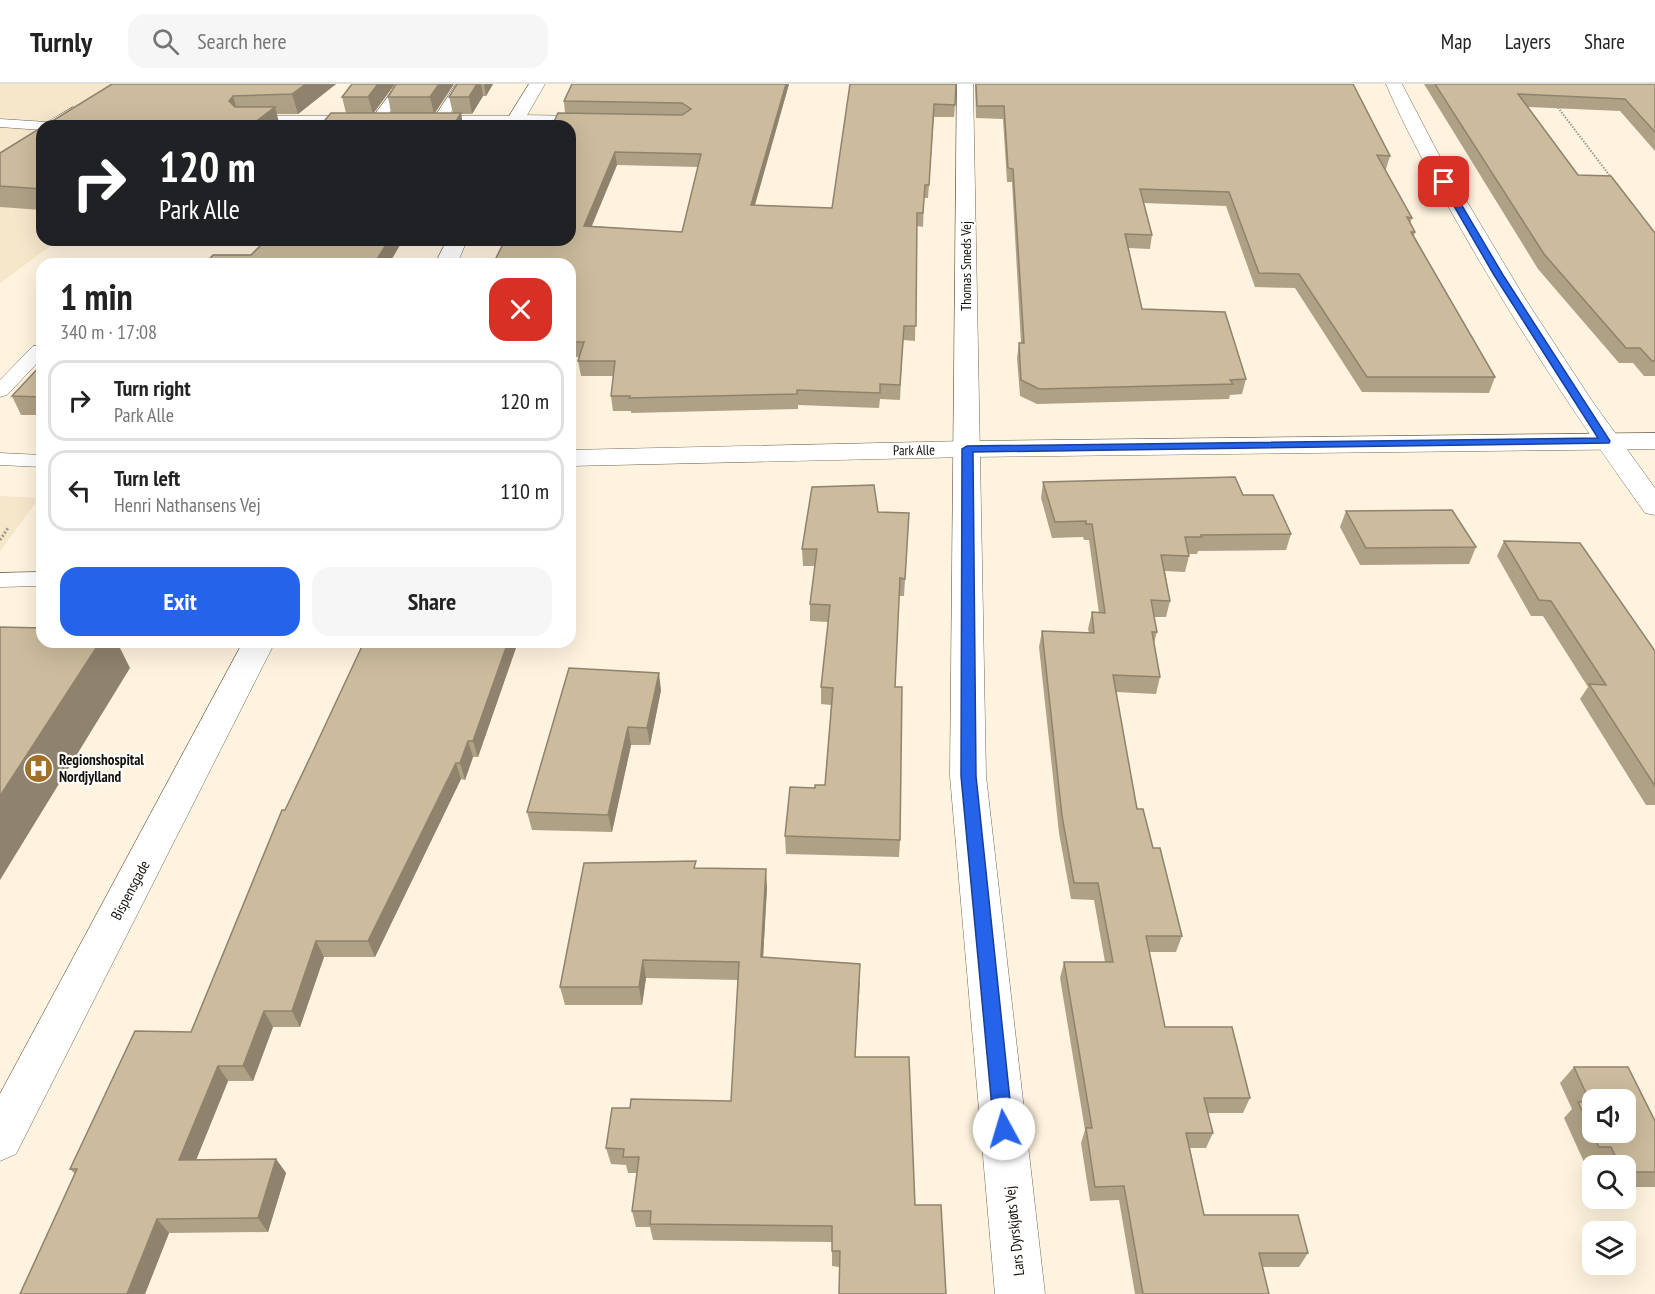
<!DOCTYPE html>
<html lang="en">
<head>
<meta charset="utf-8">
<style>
	body { margin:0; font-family:"PT Sans Narrow",sans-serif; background:#f6f6f6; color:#222; height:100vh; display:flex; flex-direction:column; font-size:22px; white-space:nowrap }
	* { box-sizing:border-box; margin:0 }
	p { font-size:20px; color:#767676 }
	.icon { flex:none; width:33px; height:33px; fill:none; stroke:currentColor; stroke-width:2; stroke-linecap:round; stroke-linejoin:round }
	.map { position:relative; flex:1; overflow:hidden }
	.details { position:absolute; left:36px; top:174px; width:540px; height:390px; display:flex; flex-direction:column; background:#fff; border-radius:18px; box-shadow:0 6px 24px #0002 }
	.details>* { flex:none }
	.hud { position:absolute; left:36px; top:36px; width:540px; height:126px; border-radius:18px; box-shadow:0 6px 24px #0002; background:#202124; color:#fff; overflow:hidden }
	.controls { position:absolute; left:1582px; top:1005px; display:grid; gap:12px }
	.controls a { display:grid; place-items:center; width:54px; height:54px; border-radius:12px; background:#fff; box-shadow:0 6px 24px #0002; font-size:30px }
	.pin { position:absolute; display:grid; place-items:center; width:51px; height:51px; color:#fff; margin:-26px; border-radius:12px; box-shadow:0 3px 9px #0006 }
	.me { position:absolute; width:66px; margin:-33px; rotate:354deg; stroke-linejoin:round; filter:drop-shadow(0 0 4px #0008) }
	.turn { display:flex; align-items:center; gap:21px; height:126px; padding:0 24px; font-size:27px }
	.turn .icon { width:78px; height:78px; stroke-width:2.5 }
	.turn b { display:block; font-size:42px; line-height:51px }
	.round { display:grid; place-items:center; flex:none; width:63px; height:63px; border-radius:18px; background:#f6f6f6 }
	.head { display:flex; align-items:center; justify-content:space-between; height:102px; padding:0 24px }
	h1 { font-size:36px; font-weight:600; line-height:45px }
	.button { display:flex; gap:12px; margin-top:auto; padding:12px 24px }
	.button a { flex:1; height:69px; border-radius:18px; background:#2563eb; color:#fff; font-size:24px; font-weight:600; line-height:69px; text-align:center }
	.button a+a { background:#f6f6f6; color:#222 }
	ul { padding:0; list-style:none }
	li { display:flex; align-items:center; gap:18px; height:81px; margin:0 12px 9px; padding:0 12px; border:3px solid #e0e0e0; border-radius:18px }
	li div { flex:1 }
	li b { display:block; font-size:22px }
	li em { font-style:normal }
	header { display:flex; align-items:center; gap:36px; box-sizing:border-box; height:84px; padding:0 30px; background:#fff; border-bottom:2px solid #e0e0e0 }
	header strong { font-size:28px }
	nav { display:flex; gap:33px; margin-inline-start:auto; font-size:21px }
	.search { width:420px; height:54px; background:#f6f6f6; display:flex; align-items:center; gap:15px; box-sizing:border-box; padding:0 21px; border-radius:18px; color:#767676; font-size:22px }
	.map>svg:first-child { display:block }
</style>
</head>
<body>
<header>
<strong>Turnly</strong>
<div class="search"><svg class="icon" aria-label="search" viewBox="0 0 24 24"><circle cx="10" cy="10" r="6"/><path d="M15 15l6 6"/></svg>Search here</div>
<nav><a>Map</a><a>Layers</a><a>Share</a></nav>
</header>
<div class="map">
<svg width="1655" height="1210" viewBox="0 0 1655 1210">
	<rect width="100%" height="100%" fill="#fef3de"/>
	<!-- built -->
	<g fill="#f6e6ca">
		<path d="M 0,0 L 272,0 L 42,42 L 42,156 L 59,156 L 0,199 Z"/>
		<path d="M 0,412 L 39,414 L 0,467 Z"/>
	</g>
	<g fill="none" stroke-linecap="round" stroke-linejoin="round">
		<defs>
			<g id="lane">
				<path d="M 397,0 L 409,0 L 382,40 L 372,40 L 370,37 Z"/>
				<path d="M 456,0 L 468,0 L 444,40 L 434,40 L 432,37 Z"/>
				<path d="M 73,23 L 80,27 L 78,30 L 59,42 L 42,42 L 42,46 L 0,43 L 0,35 L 47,38 Z"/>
				<path d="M 516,31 L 591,32 L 598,36 L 591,40 L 511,38 L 509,35 L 511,32 Z"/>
				<path d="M 42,261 L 42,274 L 7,311 L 0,313 L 0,296 L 33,262 Z"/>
				<path d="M 0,369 L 42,371 L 42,383 L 0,381 Z"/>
				<path d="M 42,488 L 42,502 L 0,503 L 0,489 Z"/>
			</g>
			<g id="street">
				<path d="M 957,0 L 973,0 L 986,692 L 1045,1210 L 995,1210 L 950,692 Z"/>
				<path d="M 1386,0 L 1402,0 L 1439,71 L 1524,213 L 1592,317 L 1655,404 L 1655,431 L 1645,429 C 1574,330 1507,228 1448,122 C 1426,82 1404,42 1386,0 Z"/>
				<path d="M 247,32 L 368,32 L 374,33 L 377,37 L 369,42 L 241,41 L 238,37 L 241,33 Z"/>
				<path d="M 417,32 L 514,32 L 520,33 L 523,37 L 515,42 L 411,41 L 408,37 L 411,33 Z"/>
			</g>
			<g id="secondary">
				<path d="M 529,0 L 545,0 L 521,42 L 503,42 Z"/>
				<path d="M 447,156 L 467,156 L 457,180 L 435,180 Z"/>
				<path d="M 1655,349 L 1655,365 L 967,373 L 570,382 L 570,366 L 967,357 Z"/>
				<path d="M 243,558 L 275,558 L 16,1070 L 0,1077 L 0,1010 Z"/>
			</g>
		</defs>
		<!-- lane casing -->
		<use href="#lane" stroke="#716755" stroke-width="1"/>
		<!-- street casing -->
		<use href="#street" stroke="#716755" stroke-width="1"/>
		<!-- secondary casing -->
		<use href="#secondary" stroke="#716755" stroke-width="1"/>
		<!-- path-far1 -->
		<path stroke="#9e9687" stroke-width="2" stroke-dasharray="1.5 1.5" stroke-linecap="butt" d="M 1556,21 L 1613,96"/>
		<!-- path -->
		<path stroke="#9e9687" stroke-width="3" stroke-dasharray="2 2" stroke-linecap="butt" d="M 0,456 L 8,444"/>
		<!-- lane -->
		<use href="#lane" fill="#fff" fill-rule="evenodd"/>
		<!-- street -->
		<use href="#street" fill="#fff" fill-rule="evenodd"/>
		<!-- secondary -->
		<use href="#secondary" fill="#fff" fill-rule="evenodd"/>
	</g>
	<!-- wall -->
	<g fill="#afa186" fill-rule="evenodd">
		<path d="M 112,0 L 336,0 L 298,30 L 277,30 Z"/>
		<path d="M 395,0 L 373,29 L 391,29 L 388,13 L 396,0 L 454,0 L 435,29 L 453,29 L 449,13 L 457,0 L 493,0 L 486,12 L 483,12 L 472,30 L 461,30 L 463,42 L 320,42 L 346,29 L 342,13 Z"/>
		<path d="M 789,0 L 755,121 L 832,124 L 850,0 L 955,21 L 954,33 L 934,33 L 928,114 L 924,114 L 923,143 L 917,142 L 915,257 L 903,256 L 900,316 L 880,315 L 879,324 L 798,321 L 798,325 L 631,329 L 631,327 L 613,327 L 611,312 L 613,292 L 581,292 L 578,277 L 580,273 L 570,273 L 570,180 L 565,29 L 564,17 ZM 617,81 L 698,83 L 682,148 L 592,142 Z"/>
		<path d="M 975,0 L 1353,0 L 1390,72 L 1386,85 L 1385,85 L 1412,134 L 1410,139 L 1415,148 L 1414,152 L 1495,293 L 1489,309 L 1362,308 L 1295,204 L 1255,203 L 1226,122 L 1143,119 L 1152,151 L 1150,165 L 1128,164 L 1142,225 L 1246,295 L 1242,310 L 1230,311 L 1229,315 L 1037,320 L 1020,312 L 1017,274 L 1019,259 L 1021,259 L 1012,98 L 1007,98 L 1003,35 L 976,34 Z"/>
		<path d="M 1424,0 L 1655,0 L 1655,67 L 1620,27 L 1528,23 L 1578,91 L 1655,149 L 1655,292 L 1644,292 L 1633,279 L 1619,279 L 1538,185 Z"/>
		<path d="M 42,43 L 42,126 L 0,123 L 0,69 Z"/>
		<path d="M 42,280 L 42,331 L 21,331 L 12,312 Z"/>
		<path d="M 1043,398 L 1243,411 L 1291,450 L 1286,466 L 1198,467 L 1197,470 L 1188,470 L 1189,472 L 1185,488 L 1165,487 L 1170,517 L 1166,533 L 1154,533 L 1157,548 L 1154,559 L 1160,593 L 1156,610 L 1116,608 L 1137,725 L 1153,764 L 1182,852 L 1176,868 L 1149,868 L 1165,943 L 1250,1014 L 1243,1029 L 1208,1029 L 1213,1049 L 1206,1064 L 1190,1064 L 1204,1131 L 1308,1169 L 1299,1183 L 1263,1183 L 1269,1210 L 1135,1210 L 1119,1116 L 1090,1117 L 1081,1059 L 1085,1046 L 1060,894 L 1064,878 L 1105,878 L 1094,816 L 1071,815 L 1059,749 L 1039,563 L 1042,547 L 1089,549 L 1088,545 L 1092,528 L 1099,529 L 1089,456 L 1084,456 L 1083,453 L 1052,454 L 1041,414 Z"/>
		<path d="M 1346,427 L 1476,463 L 1469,480 L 1360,481 L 1340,443 Z"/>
		<path d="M 878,428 L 909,429 L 904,512 L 899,512 L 895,603 L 900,756 L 899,773 L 786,770 L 785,752 L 815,704 L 825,701 L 831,621 L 821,620 L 821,603 L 828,538 L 810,537 L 810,520 L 815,482 L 803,482 L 802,465 Z"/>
		<path d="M 1504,457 L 1655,567 L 1655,721 L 1646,721 L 1580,615 L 1588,603 L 1543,532 L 1531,532 L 1497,472 Z"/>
		<path d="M 364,558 L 518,558 L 478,673 L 473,673 L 465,696 L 461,695 L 375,873 L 324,873 L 300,943 L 273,943 L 253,997 L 228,997 L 196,1076 L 276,1075 L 286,1089 L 268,1148 L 169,1149 L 145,1210 L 20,1210 L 75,1090 L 70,1085 L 191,948 L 285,726 L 315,663 Z"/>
		<path d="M 661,606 L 650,661 L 631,661 L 612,748 L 532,746 L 527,728 Z"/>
		<path d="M 696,784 L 767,803 L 763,873 L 860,898 L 855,973 L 839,1183 L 832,1182 L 832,1158 L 653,1156 L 650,1143 L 636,1143 L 632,1127 L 637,1089 L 628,1089 L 626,1081 L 611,1080 L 606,1064 L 630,1024 L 731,1017 L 738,896 L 646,894 L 642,921 L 565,921 L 560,903 Z"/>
		<path d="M 1574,983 L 1655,1037 L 1655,1103 L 1626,1103 L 1626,1082 L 1598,1082 L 1596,1078 L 1584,1078 L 1564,1034 L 1572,1025 L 1560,999 Z"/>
	</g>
	<!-- shaded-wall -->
	<g fill="#8f836d">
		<path d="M 306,0 L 336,0 L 298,30 L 292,10 Z"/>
		<path d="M 378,0 L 395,0 L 373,30 L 368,13 Z"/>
		<path d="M 439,0 L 454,0 L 434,30 L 430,13 Z"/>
		<path d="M 477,0 L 481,0 L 483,12 L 472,30 L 469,13 Z"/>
		<path d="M 484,0 L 493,0 L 486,12 Z"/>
		<path d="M 786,0 L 789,0 L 751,134 L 751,121 Z"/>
		<path d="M 233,12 L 239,32 L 229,17 Z"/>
		<path d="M 275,23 L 280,42 L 250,42 Z"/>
		<path d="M 461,29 L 463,42 L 453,42 Z"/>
		<path d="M 615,68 L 617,81 L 586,155 L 584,142 Z"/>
		<path d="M 389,156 L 403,156 L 389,180 L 374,180 Z"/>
		<path d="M 100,558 L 117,558 L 130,584 L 0,796 L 0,712 Z"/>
		<path d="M 508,558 L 518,558 L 478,673 L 473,657 Z"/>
		<path d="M 659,589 L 661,606 L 650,661 L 647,644 Z"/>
		<path d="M 628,643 L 631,661 L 612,748 L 608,731 Z"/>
		<path d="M 468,657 L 473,673 L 465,696 L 460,679 Z"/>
		<path d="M 456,679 L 461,695 L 375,873 L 368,857 Z"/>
		<path d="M 766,785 L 767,803 L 762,892 L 761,873 Z"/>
		<path d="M 316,857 L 324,873 L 300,943 L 292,927 Z"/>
		<path d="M 643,876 L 646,894 L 642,921 L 639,903 Z"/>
		<path d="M 264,927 L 273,943 L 253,997 L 243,982 Z"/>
		<path d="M 218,982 L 228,997 L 190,1091 L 179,1076 Z"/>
		<path d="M 276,1075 L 286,1089 L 268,1148 L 258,1134 Z"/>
		<path d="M 157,1135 L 169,1149 L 145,1210 L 127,1210 Z"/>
	</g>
	<!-- building -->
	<g fill="#ccbb9c" stroke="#8f836d" stroke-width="1.5" fill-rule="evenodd">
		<path d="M 112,0 L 306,0 L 292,10 L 233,12 L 229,17 L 235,23 L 275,23 L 250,42 L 44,42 Z"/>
		<path d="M 352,0 L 378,0 L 368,13 L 342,13 Z"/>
		<path d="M 396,0 L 439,0 L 430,13 L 388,13 Z"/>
		<path d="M 457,0 L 477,0 L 469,13 L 449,13 Z"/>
		<path d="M 572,0 L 786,0 L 751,121 L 832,124 L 850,0 L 956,0 L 955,21 L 934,20 L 929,101 L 925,101 L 923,129 L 917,129 L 916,242 L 904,242 L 900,301 L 880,300 L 880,309 L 797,306 L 797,310 L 629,314 L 630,312 L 611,312 L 615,277 L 578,277 L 584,258 L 570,258 L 570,180 L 493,180 L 505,156 L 570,156 L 570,42 L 552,42 L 558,29 L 682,31 L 691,25 L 682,19 L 564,17 ZM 615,68 L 701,70 L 682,148 L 584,142 Z"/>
		<path d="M 976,0 L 1353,0 L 1390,72 L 1377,71 L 1412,134 L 1407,133 L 1415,148 L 1411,148 L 1495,293 L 1367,293 L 1299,190 L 1259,189 L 1229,108 L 1140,105 L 1152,151 L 1125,150 L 1142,225 L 1225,228 L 1246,295 L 1230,296 L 1233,300 L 1039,305 L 1021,296 L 1019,259 L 1024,259 L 1013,85 L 1008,84 L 1004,22 L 977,22 Z"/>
		<path d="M 1435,0 L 1655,0 L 1655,48 L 1625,15 L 1518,10 L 1578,91 L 1611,92 L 1655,149 L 1655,277 L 1652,277 L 1640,264 L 1626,264 L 1544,170 Z"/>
		<path d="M 331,29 L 461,29 L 453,42 L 320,42 Z"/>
		<path d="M 42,43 L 42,105 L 0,102 L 0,69 Z"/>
		<path d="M 266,156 L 389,156 L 374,180 L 205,180 L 213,171 L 251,171 Z"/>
		<path d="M 42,280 L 42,313 L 12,312 Z"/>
		<path d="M 1235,393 L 1243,411 L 1273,411 L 1291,450 L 1201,451 L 1202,453 L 1185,453 L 1189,472 L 1161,471 L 1170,517 L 1151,516 L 1157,548 L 1152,548 L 1160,593 L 1113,591 L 1137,725 L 1143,725 L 1153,764 L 1160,764 L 1182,852 L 1146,852 L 1165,943 L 1232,943 L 1250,1014 L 1204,1014 L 1213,1049 L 1186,1049 L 1204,1131 L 1298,1131 L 1308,1169 L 1259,1169 L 1269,1210 L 1143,1210 L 1124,1102 L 1095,1103 L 1086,1044 L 1092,1044 L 1064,878 L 1113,878 L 1098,799 L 1074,799 L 1062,732 L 1042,547 L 1094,549 L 1092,528 L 1105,529 L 1092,440 L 1086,440 L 1086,437 L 1055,438 L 1043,398 Z"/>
		<path d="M 874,401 L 878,428 L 909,429 L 905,495 L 900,494 L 895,603 L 902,603 L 900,756 L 785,752 L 790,703 L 815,704 L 815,701 L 825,701 L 833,604 L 821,603 L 830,521 L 810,520 L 817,465 L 802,465 L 812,403 Z"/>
		<path d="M 1452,426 L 1476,463 L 1366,464 L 1346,427 Z"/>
		<path d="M 1504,457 L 1580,459 L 1655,567 L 1655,702 L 1589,600 L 1606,601 L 1551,517 L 1539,516 Z"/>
		<path d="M 0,543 L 42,544 L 42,558 L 100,558 L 0,712 Z"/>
		<path d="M 364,558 L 508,558 L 473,657 L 468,657 L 460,679 L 456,679 L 368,857 L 316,857 L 292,927 L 264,927 L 243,982 L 218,982 L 179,1076 L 276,1075 L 258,1134 L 157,1135 L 127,1210 L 20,1210 L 77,1085 L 70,1085 L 135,947 L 191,948 L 282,726 L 285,726 L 315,663 Z"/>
		<path d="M 569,584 L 659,589 L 647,644 L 628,643 L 608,731 L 527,728 Z"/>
		<path d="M 696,777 L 694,784 L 766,785 L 761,873 L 860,880 L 855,973 L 909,973 L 915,1121 L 941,1121 L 946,1210 L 839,1210 L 840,1167 L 832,1167 L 832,1142 L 650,1140 L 651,1127 L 632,1127 L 639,1073 L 623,1073 L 624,1065 L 606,1064 L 612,1024 L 630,1024 L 631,1015 L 731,1017 L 739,878 L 643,876 L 639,903 L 560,903 L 584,779 Z"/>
		<path d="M 1574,983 L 1628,983 L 1655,1037 L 1655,1088 L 1626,1088 L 1626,1082 L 1620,1082 L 1611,1063 L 1599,1063 L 1578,1018 L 1590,1018 ZM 1593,1016 L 1626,1016 L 1626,1048 L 1593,1048 Z"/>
	</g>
	<!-- route -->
	<path fill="#2563eb" stroke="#184099" stroke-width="1.5" d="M 1444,95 L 1448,98 L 1503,191 L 1610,357 L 1609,359 L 973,368 L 976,692 L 1013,1045 L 1010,1052 L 1004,1054 L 997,1052 L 994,1045 L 961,692 L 962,365 L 967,362 L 1598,354 L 1494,191 L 1440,98 Z"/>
	<!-- icons -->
	<defs>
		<symbol id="hospital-disc" viewBox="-11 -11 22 22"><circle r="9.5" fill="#a37027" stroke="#fff"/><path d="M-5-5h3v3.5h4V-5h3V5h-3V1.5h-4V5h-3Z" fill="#fff"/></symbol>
	</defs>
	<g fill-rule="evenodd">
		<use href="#hospital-disc" x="22" y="668" width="33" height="33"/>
	</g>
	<g text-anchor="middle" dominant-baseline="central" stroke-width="4.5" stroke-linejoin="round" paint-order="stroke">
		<!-- far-street labels -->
		<g font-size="14" fill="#141009" stroke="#fff">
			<text transform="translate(966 182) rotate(-90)">Thomas Smeds Vej</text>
			<text transform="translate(914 366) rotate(-1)">Park Alle</text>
		</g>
		<!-- poi labels -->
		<g font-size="15" font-weight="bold" fill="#141009" stroke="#fff" text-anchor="start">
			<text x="59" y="675">Regionshospital<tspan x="59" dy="17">Nordjylland</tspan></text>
		</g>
		<!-- street labels -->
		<g font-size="15" fill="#141009" stroke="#fff">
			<text transform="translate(130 806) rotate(-62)">Bispensgade</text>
			<text transform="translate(1014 1147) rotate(-96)">Lars Dyrskjøts Vej</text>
		</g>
	</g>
</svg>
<div class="controls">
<a><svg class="icon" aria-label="sound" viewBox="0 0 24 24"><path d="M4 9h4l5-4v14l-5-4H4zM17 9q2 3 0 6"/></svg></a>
<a><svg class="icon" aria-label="search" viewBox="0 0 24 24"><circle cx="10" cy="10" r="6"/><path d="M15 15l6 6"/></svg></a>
<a><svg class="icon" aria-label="layers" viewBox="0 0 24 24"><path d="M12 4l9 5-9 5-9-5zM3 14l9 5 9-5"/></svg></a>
</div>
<div class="pin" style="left:1444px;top:98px;background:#d93025"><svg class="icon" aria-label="arrive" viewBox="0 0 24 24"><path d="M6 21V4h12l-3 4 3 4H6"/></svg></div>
<svg class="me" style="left:1004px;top:1045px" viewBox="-20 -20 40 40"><circle r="19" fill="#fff"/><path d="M0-13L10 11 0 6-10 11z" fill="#2563eb"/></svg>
<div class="hud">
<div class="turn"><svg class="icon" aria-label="right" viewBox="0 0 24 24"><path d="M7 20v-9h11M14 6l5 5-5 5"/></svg><div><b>120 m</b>Park Alle</div></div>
</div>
<section class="details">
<div class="head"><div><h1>1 min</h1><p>340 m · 17:08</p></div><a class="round" style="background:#d93025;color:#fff"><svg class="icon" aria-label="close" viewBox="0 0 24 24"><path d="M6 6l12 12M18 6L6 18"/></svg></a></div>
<ul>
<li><svg class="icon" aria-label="right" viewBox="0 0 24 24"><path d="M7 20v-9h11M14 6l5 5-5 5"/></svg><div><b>Turn right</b><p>Park Alle</p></div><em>120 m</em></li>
<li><svg class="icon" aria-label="left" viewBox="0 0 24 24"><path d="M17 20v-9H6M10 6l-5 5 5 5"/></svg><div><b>Turn left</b><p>Henri Nathansens Vej</p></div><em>110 m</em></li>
</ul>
<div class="button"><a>Exit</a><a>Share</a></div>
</section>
</div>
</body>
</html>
